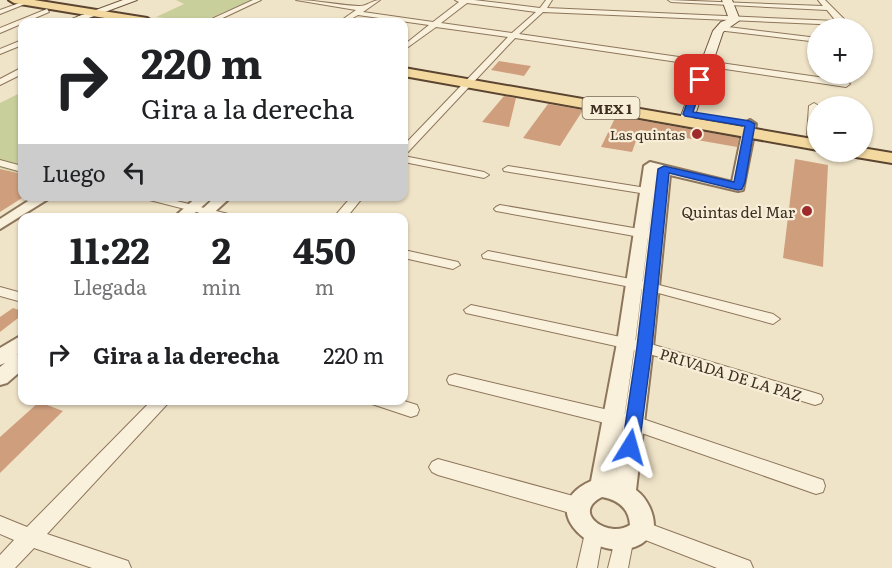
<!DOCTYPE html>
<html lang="es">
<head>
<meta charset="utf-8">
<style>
	body { margin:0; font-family:Literata,serif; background:#f2f2f2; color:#202124; height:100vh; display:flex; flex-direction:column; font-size:22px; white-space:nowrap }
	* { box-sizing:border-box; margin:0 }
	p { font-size:20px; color:#757577 }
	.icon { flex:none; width:33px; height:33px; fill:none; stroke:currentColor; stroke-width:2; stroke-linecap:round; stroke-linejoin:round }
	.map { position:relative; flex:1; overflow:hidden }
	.side { position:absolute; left:18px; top:213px; width:390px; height:192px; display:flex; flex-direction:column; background:#fff; border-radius:12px; box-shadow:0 2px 4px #0004 }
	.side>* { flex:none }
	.hud { position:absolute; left:18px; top:18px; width:390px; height:183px; border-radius:12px; box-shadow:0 2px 4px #0004; background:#fff; color:#202124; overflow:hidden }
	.tools { position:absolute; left:807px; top:18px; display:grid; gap:12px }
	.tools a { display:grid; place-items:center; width:66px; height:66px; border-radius:50%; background:#fff; box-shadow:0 2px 4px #0004; font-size:30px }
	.pin { position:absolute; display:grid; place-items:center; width:51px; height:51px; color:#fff; margin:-26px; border-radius:12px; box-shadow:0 3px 9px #0006 }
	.me { position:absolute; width:66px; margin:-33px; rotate:8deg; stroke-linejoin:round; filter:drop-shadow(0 0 4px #0008) }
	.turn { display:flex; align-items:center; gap:21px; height:126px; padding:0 24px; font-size:27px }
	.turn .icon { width:78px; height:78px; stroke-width:2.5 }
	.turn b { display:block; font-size:42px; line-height:51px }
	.then { display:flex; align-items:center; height:57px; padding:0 24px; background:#0003; gap:12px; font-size:22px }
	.eta { display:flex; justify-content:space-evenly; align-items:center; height:102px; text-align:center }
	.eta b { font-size:36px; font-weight:700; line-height:42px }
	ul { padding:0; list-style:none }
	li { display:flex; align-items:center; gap:18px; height:78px; padding:0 24px }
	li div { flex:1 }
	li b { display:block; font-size:22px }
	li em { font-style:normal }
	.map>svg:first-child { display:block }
</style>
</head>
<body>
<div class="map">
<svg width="892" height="568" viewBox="0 0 892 568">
	<rect width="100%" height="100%" fill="#f0e4c8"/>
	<!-- green -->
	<g fill="#c9cf9b">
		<path d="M 176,0 L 252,0 L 201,22 L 156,17 L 184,4 Z"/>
		<path d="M 22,92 L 22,174 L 0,168 L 0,103 Z"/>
	</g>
	<!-- building -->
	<g fill="#cf9f7d">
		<path d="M 499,61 L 531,66 L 524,76 L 491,70 Z"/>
		<path d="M 504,96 L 516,98 L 509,127 L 482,122 Z"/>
		<path d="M 548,104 L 583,110 L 560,146 L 523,138 Z"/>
		<path d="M 616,116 L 739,138 L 737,147 L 640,130 L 632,152 L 601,147 Z"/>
		<path d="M 795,159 L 828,165 L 823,267 L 783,258 Z"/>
		<path d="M 0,169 L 22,174 L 22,198 L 0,212 Z"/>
		<path d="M 13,308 L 22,311 L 22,315 L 0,332 L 0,317 Z"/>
		<path d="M 39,402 L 63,411 L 0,473 L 0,437 Z"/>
	</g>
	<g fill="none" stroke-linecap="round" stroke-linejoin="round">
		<defs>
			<g id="minor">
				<path d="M 253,0 L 261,0 L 214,22 L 205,22 Z"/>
				<path d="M 296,0 C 317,0 337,5 358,6 C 366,7 372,0 380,0 L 363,12 L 433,22 L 459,2 L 455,0 L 474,0 L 540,8 L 546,0 L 552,0 L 547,8 L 836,21 L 827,10 L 671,2 L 668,0 L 823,6 L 818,0 L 825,0 L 844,19 L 842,25 L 543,12 L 519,34 L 846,81 L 850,84 L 846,87 L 515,38 L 408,152 L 404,153 L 404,145 L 508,37 L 436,27 L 404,50 L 404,45 L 429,25 L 358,15 L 346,22 L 339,22 L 356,10 ZM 467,3 L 536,12 L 512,33 L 441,23 Z"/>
				<path d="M 25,1 L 30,2 L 0,14 L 0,10 Z"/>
				<path d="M 47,9 L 49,12 L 0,33 L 0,28 Z"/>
				<path d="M 82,15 L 84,18 L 73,22 L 64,22 Z"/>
				<path d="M 720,26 L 818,38 L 818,42 L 717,30 L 716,28 Z"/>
				<path d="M 22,40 L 22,45 L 0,54 L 0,49 Z"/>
				<path d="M 862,44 L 867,44 L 868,46 L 862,48 Z"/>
				<path d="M 19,69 L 22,69 L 22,74 L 0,85 L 0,79 Z"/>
				<path d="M 814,103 L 819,106 L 817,135 L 812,138 L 807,135 L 809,106 Z"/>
				<path d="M 404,156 L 484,172 L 489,175 L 484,178 L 404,162 Z"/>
				<path d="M 0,160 L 22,166 L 22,172 L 0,166 Z"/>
				<path d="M 508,166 L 659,190 L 665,193 L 659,196 L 504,171 L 503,169 Z"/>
				<path d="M 134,196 L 157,196 L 244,218 L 220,218 Z"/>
				<path d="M 352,196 L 364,196 L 346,218 L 333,218 Z"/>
				<path d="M 500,205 L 651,231 L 657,235 L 651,239 L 496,211 L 494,209 L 496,207 Z"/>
				<path d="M 404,250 L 458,262 L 460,265 L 453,269 L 404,258 Z"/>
				<path d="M 488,251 L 651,283 L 773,314 L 780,319 L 773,324 L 651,291 L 483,258 L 482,255 Z"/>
				<path d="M 0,287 L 22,293 L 22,302 L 0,296 Z"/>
				<path d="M 471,305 L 644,342 L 815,393 L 821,395 L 823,399 L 821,403 L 815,405 L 643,352 L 466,313 L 464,310 Z"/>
				<path d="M 455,374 L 634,416 L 823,480 L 825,486 L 823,492 L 816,494 L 633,430 L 449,384 L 447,380 L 449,376 Z"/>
				<path d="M 152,400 L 171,400 L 47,534 L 128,561 L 131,568 L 92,568 L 34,548 L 15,568 L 0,568 L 0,555 L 14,540 L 0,534 L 0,516 L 27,527 Z"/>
				<path d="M 370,400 L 401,400 L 417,405 L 419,410 L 417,415 L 411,417 L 372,404 Z"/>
				<path d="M 438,459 L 577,497 L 584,500 L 586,506 L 584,512 L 577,515 L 438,475 L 432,472 L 429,467 L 432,462 Z"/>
				<path d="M 642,521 L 750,561 L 753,568 L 717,568 L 635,536 L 632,530 L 635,524 Z"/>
				<path d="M 592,531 L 599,533 L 602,540 L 597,568 L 577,568 L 585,533 Z"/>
				<path d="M 622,538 L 629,540 L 632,547 L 628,568 L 608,568 L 615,540 Z"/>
			</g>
			<g id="tertiary">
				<path d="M 750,120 L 756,124 L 743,190 L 738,191 L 670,175 L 653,347 L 636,490 C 647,498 654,513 654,526 C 654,535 648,539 641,544 C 600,568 529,509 591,481 L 617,343 L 644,166 L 650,162 L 732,182 L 744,124 ZM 656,171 L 635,347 L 615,480 L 635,343 ZM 602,497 C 618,500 629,508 630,525 C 609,539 570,513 602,497 Z"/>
				<path d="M 36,196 L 53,196 L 0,229 L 0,219 Z"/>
				<path d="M 198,196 L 214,196 L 189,218 L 173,218 Z"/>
				<path d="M 216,196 L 232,196 L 208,218 L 193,218 Z"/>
				<path d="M 22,335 L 22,350 L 17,355 L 22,353 L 22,370 L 7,383 L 0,385 L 0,367 L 5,363 L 0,365 L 0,348 Z"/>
			</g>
			<g id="secondary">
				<path d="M 123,0 L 137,0 L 86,19 L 77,17 Z"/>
				<path d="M 722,0 L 732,0 L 740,20 L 723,32 L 693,121 L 686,125 L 681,124 L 679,121 L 713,31 L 721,22 L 729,19 Z"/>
			</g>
			<g id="primary">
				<path d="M 9,0 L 34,0 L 147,18 L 153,22 L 129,22 L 14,3 Z"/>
				<path d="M 404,68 L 818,140 L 818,150 L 404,76 Z"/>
				<path d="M 862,148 L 892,153 L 892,163 L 850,156 L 847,152 L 862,152 Z"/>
			</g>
		</defs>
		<!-- minor casing -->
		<use href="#minor" stroke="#8d765c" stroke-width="2"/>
		<!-- tertiary casing -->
		<use href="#tertiary" stroke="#8d765c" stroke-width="4"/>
		<!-- secondary casing -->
		<use href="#secondary" stroke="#6f573f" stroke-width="2"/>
		<!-- primary casing -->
		<use href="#primary" stroke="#5b4430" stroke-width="4"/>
		<!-- minor -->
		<use href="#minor" fill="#faf1dc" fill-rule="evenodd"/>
		<!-- tertiary -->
		<use href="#tertiary" fill="#faf1dc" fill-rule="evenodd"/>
		<!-- secondary -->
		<use href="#secondary" fill="#faf1dc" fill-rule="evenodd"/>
		<!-- primary -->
		<use href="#primary" fill="#f3d9a0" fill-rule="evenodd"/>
	</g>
	<!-- route -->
	<path fill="#2563eb" stroke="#184099" stroke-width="1.5" d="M 700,78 L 704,80 L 693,112 L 750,121 L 755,124 L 745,182 L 742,189 L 738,190 L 669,173 L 652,347 L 639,447 L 637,452 L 630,454 L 624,452 L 622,447 L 637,347 L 658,169 L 664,166 L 734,182 L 745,126 L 685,116 L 683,114 L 695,80 Z"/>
	<!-- markers -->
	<g fill="#9e2a2b" stroke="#f7eed8" stroke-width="2">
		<circle cx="697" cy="134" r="6"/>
		<circle cx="807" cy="211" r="6"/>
	</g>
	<g text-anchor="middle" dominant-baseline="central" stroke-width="4.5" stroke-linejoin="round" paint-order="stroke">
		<!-- shield labels -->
		<rect fill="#f7eed8" stroke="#756857" stroke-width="1.5" x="582.5" y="97" width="57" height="22" rx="4.5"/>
		<g font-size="14" font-weight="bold" fill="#3d2e20">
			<text x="611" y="108">MEX 1</text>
		</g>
		<!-- far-poi labels -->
		<g font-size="14" fill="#3d2e20" stroke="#f7eed8" text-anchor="end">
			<text x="685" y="134">Las quintas</text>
		</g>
		<!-- poi labels -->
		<g font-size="15" fill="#3d2e20" stroke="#f7eed8" text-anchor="end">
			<text x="795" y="211">Quintas del Mar</text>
		</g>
		<!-- street labels -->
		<g font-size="15" fill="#3d2e20" stroke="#f7eed8">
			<text transform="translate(731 374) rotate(17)">PRIVADA DE LA PAZ</text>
		</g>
	</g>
</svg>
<div class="tools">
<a>+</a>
<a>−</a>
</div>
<div class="pin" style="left:700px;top:80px;background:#d93025"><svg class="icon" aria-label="arrive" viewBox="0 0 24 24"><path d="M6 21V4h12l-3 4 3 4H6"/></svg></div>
<svg class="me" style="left:630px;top:447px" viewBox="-20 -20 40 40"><path d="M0-17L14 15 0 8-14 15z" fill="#2563eb" stroke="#fff" stroke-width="4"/></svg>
<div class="hud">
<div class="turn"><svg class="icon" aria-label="right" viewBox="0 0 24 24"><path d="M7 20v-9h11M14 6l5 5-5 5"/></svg><div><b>220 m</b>Gira a la derecha</div></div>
<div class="then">Luego<svg class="icon" aria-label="left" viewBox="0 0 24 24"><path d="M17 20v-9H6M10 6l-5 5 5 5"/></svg></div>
</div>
<section class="side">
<div class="eta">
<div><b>11:22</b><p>Llegada</p></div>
<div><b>2</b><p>min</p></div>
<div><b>450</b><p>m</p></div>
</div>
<ul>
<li><svg class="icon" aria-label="right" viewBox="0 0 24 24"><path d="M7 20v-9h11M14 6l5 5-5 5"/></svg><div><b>Gira a la derecha</b></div><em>220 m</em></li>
</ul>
</section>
</div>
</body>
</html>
